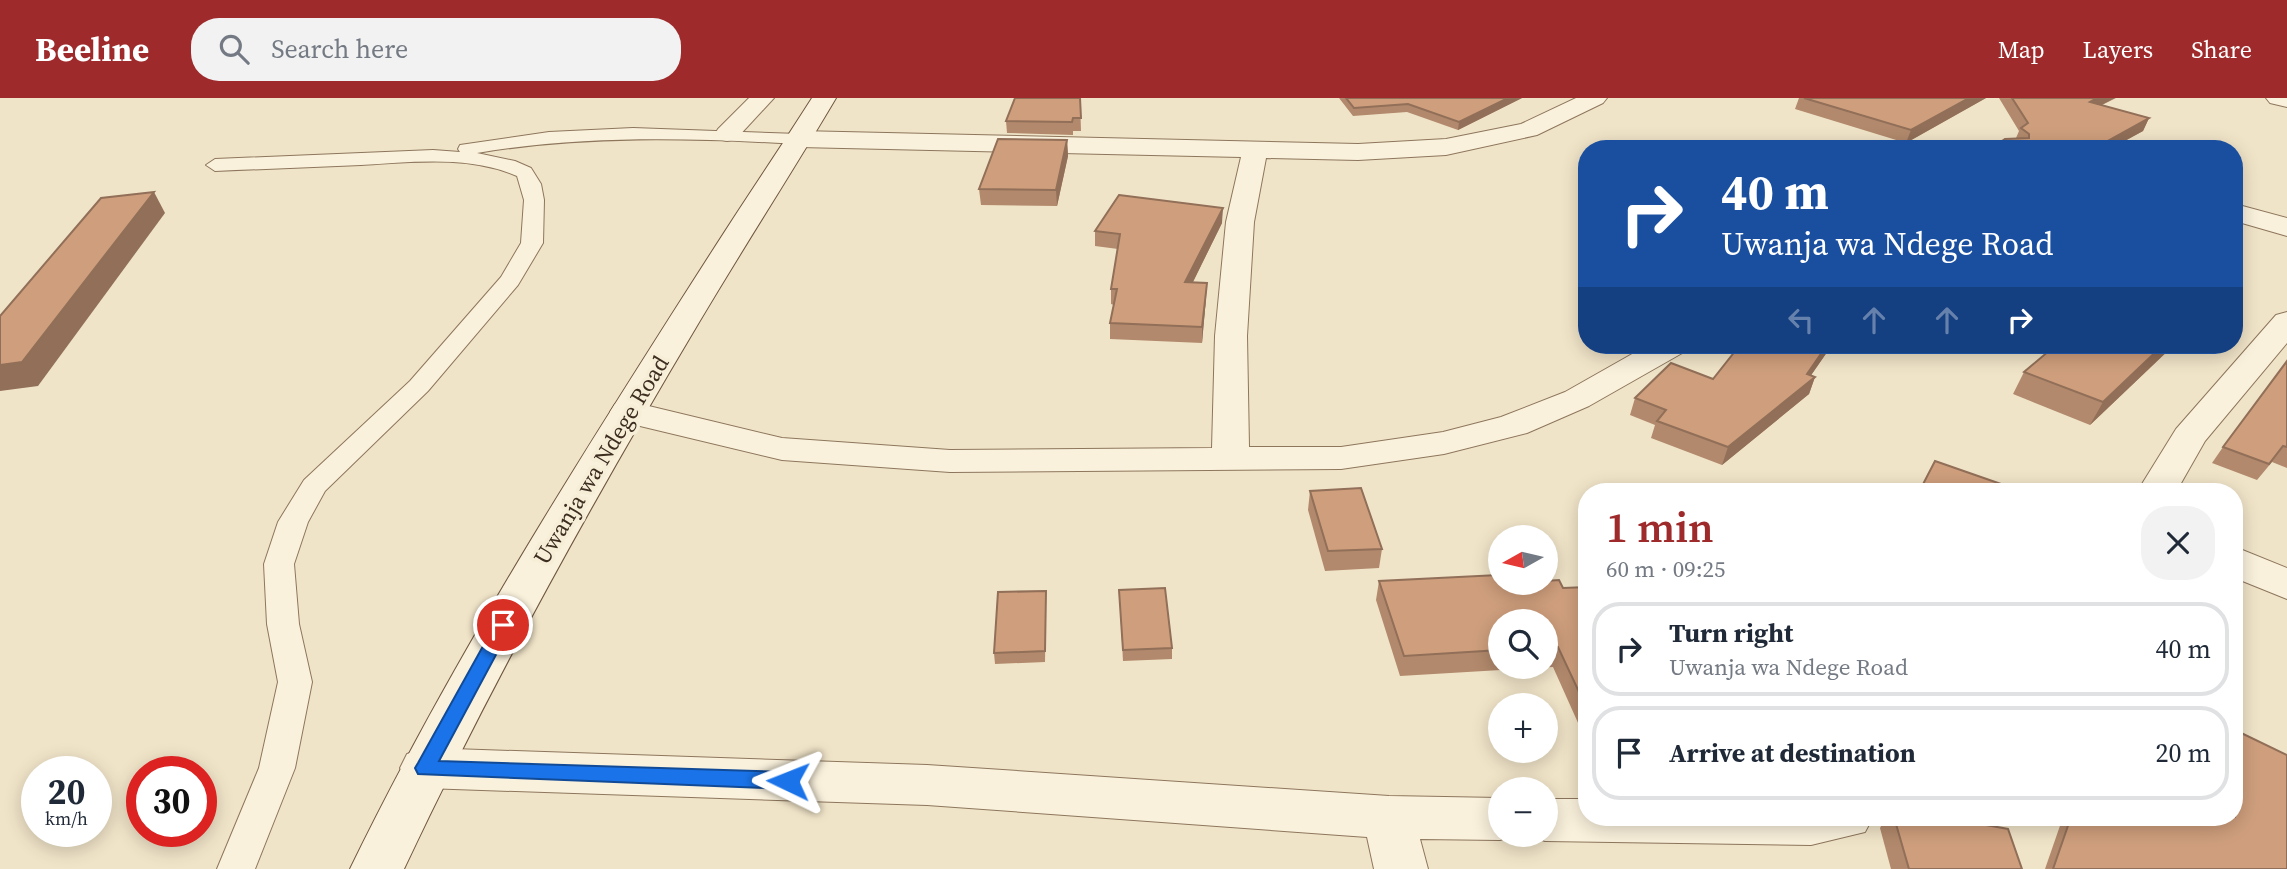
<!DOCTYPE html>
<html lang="en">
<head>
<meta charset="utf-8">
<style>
	body { margin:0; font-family:"Source Serif 4",serif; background:#f2f2f3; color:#1f2937; height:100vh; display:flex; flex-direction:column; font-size:26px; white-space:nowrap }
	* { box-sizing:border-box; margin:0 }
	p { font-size:23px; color:#747a83 }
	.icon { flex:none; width:38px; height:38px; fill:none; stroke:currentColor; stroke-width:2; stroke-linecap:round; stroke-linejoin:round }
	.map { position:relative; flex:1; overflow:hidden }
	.side { position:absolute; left:1578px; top:385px; width:665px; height:343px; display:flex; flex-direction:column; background:#fff; border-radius:28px; box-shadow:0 4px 18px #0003 }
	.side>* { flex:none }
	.top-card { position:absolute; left:1578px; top:42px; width:665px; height:214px; border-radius:28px; box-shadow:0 4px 18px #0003; background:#1a4fa0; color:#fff; overflow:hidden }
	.needle { width:46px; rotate:262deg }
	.controls { position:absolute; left:1488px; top:427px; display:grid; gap:14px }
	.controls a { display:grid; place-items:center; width:70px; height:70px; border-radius:50%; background:#fff; box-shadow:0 4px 18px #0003; font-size:35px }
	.speed { position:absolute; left:21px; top:658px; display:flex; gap:14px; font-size:35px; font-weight:700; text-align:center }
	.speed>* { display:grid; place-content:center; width:91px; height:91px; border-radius:50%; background:#fff; box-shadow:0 4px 18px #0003; line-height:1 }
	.speed small { font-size:18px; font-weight:400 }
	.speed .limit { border:10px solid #d22; background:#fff; color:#111 }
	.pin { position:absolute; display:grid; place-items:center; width:60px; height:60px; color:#fff; margin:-30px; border:4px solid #fff; border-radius:50%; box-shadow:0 2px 7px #0007 }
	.me { position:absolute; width:77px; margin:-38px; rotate:272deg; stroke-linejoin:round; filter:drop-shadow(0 0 5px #0008) }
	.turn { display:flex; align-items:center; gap:24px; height:147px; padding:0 28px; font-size:32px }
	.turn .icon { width:91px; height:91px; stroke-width:2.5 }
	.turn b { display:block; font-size:49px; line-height:60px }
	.lanes { display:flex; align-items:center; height:66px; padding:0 28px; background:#0003; justify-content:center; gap:35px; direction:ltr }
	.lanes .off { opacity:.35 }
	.round { display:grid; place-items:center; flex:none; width:74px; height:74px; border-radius:28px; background:#f2f2f3 }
	.overview { display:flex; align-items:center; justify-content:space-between; height:119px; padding:0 28px }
	h1 { font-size:42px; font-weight:600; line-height:52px; color:#9e2a2b }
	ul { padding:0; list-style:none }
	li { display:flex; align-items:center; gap:21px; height:94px; margin:0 14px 10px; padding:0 14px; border:4px solid #e0e1e3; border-radius:28px }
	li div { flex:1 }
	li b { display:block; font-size:26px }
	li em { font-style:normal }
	header { display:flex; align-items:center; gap:42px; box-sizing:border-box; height:98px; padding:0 35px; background:#9e2a2b; color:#fff }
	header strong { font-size:33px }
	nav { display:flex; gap:38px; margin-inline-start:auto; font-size:24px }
	.search { width:490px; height:63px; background:#f2f2f3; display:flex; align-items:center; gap:18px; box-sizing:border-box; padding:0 24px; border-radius:28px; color:#747a83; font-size:26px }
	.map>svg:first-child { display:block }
</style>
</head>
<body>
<header>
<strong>Beeline</strong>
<div class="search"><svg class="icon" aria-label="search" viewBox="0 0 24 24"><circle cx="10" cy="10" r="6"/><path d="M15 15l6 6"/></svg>Search here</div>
<nav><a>Map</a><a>Layers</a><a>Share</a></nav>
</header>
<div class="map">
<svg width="2287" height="771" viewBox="0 0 2287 771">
	<rect width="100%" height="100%" fill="#f0e4c8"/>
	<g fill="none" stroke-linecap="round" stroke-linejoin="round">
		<defs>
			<path id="service" d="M 633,30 L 799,36 L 808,41 L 799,46 C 691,40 584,37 477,55 L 515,63 L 531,70 L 541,86 L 544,102 L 543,145 L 518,187 L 428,293 L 325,393 L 308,424 L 294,466 L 299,526 L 312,584 L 295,670 L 255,771 L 217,771 L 259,670 L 278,584 L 267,526 L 264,466 L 278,424 L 304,382 L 410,283 L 501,179 L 521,145 L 524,102 L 517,78 C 469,57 412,64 361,67 C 313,69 264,71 215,73 L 206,67 L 215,61 L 433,52 L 460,54 L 458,51 L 460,47 L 549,34 Z"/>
			<g id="minor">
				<path d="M 749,0 L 774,0 L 736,41 L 727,43 L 718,41 L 715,36 L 718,31 Z"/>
				<path d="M 1576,0 L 1607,0 L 1603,5 L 1537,37 L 1446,57 L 1358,62 L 1266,60 L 1254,124 L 1247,238 L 1249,349 L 1341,349 L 1443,334 L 1501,319 L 1565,294 L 1648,247 L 1689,247 L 1684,254 L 1589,308 L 1527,335 L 1444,356 L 1341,371 L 950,374 L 782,362 L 615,322 L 610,314 L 615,306 L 628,303 L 782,340 L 950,352 L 1212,350 L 1215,238 L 1226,124 L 1241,59 L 799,49 L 790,46 L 786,41 L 790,36 L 799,33 L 1358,46 L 1446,41 L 1521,26 Z"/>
				<path d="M 2266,0 L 2287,0 L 2287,9 L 2270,5 Z"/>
				<path d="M 2235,106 L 2287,120 L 2287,138 L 2235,123 Z"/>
				<path d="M 2287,214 L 2287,245 L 2205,343 L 2176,394 L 2137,394 L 2176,331 L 2276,217 Z"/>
				<path d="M 2235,449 L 2287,470 L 2287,501 L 2235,480 Z"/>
				<path d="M 425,650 L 927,667 L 1389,698 L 1500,700 L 1500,737 L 1516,737 L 1500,742 L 1420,741 L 1428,771 L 1374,771 L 1367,739 L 927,707 L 425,690 L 407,684 L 400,670 L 407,656 Z"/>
				<path d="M 1545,701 L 1587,701 L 1587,719 L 1873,719 L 1865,734 L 1811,747 L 1545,743 L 1527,737 L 1545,737 Z"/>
			</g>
			<path id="secondary" d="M 812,0 L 836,0 C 791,76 743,150 698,226 C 592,404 492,584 404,771 L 350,771 C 454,557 583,355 711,155 C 744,103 779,52 812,0 Z"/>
		</defs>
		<!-- service casing -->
		<use href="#service" stroke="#8d765c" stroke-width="2"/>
		<!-- minor casing -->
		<use href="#minor" stroke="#8d765c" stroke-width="2"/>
		<!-- secondary casing -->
		<use href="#secondary" stroke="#6f573f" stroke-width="2"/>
		<!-- service -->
		<use href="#service" fill="#faf1dc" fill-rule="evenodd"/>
		<!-- minor -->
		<use href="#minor" fill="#faf1dc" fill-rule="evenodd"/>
		<!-- secondary -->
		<use href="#secondary" fill="#faf1dc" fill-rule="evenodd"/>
	</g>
	<!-- wall -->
	<g fill="#b2896c" fill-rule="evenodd">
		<path d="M 1080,0 L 1081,33 L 1073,33 L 1073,37 L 1007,35 L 1006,23 Z"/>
		<path d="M 1339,0 L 1522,0 L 1458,32 L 1407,14 L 1353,18 Z"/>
		<path d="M 1799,0 L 1986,0 L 1906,45 L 1795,11 Z"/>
		<path d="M 1999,0 L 2116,0 L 2102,7 L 2149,20 L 2143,33 L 2110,51 L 1990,51 L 2016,40 L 2019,33 Z"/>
		<path d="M 1067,42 L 1068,58 L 1057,108 L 981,107 L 979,91 Z"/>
		<path d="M 1222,125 L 1193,184 L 1206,200 L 1202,245 L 1110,241 L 1110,225 L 1114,207 L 1111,206 L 1111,191 L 1118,151 L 1095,148 L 1095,133 Z"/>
		<path d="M 1740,247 L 1832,247 L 1811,277 L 1815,279 L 1809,296 L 1722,367 L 1651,340 L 1655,327 L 1630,317 L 1635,300 L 1713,281 Z"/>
		<path d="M 2056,247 L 2174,247 L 2090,327 L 2013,296 L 2024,274 Z"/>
		<path d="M 2287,263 L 2287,370 L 2272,364 L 2257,382 L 2212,365 L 2223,349 Z"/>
		<path d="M 1310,393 L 1382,451 L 1379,470 L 1325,473 L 1308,412 Z"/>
		<path d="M 1379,483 L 1500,485 L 1563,490 L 1587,489 L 1587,635 L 1583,636 L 1553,569 L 1400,578 L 1376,502 ZM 1500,523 L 1545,523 L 1545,569 L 1500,569 Z"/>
		<path d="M 1119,492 L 1172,550 L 1172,561 L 1123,563 Z"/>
		<path d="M 1046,503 L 1045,564 L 995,566 L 994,555 Z"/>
		<path d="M 1886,719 L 1894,719 L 2022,771 L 1891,771 L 1880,730 Z"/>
		<path d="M 2063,719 L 2235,719 L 2287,771 L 2045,771 Z"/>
	</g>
	<!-- shaded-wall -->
	<g fill="#916f58">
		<path d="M 1508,0 L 1522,0 L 1458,32 L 1459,24 Z"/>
		<path d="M 1969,0 L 1986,0 L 1906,45 L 1911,32 Z"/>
		<path d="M 2097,0 L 2115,0 L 2084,16 L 2090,4 Z"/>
		<path d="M 2149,20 L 2143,33 L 2110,51 L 2093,51 Z"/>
		<path d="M 1067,42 L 1068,58 L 1057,108 L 1056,92 Z"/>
		<path d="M 154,94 L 165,115 L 38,288 L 0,293 L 0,267 Z"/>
		<path d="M 1223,110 L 1222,125 L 1185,200 L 1185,184 Z"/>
		<path d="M 1207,185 L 1206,200 L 1202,245 L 1202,229 Z"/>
		<path d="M 1827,247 L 1832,247 L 1803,289 L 1815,279 L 1809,296 L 1722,367 L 1728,349 Z"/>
		<path d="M 2163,247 L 2174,247 L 2090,327 L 2103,304 Z"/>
	</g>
	<!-- building -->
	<g fill="#cf9f7d" stroke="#916f58" stroke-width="2">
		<path d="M 1015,0 L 1080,0 L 1081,20 L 1073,20 L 1072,24 L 1006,23 Z"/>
		<path d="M 1346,0 L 1508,0 L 1459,24 L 1408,6 L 1354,10 Z"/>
		<path d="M 1804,0 L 1969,0 L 1911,32 Z"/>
		<path d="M 2012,0 L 2097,0 L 2090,4 L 2149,20 L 2093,51 L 1990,51 L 2005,41 L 2029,40 L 2029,36 L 2021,30 L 2028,25 Z"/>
		<path d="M 998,41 L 1067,42 L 1056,92 L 979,91 Z"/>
		<path d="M 154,94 L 22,264 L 0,267 L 0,218 L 101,100 Z"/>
		<path d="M 1119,97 L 1223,110 L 1185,184 L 1207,185 L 1202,229 L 1110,225 L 1117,191 L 1111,191 L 1120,136 L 1095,133 Z"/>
		<path d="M 1740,247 L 1827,247 L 1807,276 L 1815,279 L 1728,349 L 1657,323 L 1666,312 L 1635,300 L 1671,265 L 1713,281 Z"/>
		<path d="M 2056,247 L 2163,247 L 2103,304 L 2024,274 Z"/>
		<path d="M 2287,263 L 2287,349 L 2283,348 L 2269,366 L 2223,349 Z"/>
		<path d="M 1935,363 L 2021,393 L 2020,394 L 1919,394 Z"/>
		<path d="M 1361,390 L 1382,451 L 1328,453 L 1310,393 Z"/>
		<path d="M 1498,477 L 1500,485 L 1545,485 L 1545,483 L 1559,482 L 1563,490 L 1587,489 L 1587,611 L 1558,549 L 1545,550 L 1545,523 L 1500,523 L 1500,552 L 1404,558 L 1379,483 Z"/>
		<path d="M 1165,490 L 1172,550 L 1123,552 L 1119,492 Z"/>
		<path d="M 1046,493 L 1045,553 L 994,555 L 998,494 Z"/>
		<path d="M 2235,632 L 2287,657 L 2287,771 L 2053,771 L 2071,719 L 2235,719 Z"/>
		<path d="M 1894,719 L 1942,719 L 2008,731 L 2022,771 L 1909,771 Z"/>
	</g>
	<!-- route -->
	<path fill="#1a73e8" stroke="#114b97" stroke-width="2" d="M 503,521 L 510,523 L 512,527 L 439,663 L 788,674 L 795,677 L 798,683 L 795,689 L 788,691 L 418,676 L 415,670 L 418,665 L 497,523 Z"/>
	<g text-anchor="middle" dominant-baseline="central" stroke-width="7" stroke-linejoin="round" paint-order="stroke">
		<!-- street labels -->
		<g font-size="23" fill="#3d2e20" stroke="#f7eed8">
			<text transform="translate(601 362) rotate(-59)">Uwanja wa Ndege Road</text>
		</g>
	</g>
</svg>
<div class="controls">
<a><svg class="needle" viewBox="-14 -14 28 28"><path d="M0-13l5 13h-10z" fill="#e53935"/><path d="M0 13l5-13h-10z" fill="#747a83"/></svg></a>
<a><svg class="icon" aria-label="search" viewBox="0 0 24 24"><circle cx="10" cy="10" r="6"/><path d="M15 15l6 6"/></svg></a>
<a>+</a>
<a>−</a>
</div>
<div class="speed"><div>20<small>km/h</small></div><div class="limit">30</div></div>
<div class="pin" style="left:503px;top:527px;background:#d93025"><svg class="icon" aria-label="arrive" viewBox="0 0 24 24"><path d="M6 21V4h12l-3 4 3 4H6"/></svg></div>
<svg class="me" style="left:788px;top:683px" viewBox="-20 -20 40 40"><path d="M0-17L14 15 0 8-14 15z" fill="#1a73e8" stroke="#fff" stroke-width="4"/></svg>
<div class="top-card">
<div class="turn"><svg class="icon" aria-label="right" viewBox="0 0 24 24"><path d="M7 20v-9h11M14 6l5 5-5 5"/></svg><div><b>40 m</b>Uwanja wa Ndege Road</div></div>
<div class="lanes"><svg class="icon off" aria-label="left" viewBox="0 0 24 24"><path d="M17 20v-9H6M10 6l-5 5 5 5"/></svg><svg class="icon off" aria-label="ahead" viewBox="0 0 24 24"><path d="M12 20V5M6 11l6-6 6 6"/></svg><svg class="icon off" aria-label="ahead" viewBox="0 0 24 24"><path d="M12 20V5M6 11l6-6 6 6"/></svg><svg class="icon" aria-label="right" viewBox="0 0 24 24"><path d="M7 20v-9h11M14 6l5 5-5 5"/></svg></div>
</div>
<section class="side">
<div class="overview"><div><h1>1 min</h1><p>60 m · 09:25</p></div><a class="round"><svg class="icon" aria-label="close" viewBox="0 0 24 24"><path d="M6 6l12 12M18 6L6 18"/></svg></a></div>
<ul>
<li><svg class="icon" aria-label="right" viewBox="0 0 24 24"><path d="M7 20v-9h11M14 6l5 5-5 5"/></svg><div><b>Turn right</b><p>Uwanja wa Ndege Road</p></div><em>40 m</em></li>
<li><svg class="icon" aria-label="arrive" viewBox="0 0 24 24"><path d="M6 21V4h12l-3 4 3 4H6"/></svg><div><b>Arrive at destination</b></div><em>20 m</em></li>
</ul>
</section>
</div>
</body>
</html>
